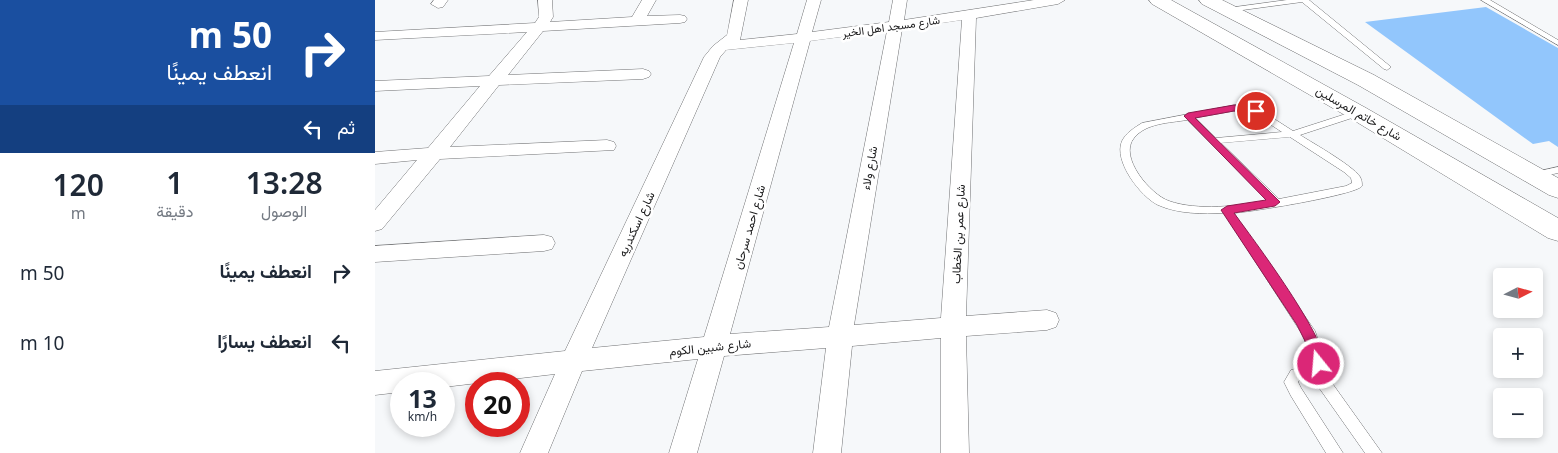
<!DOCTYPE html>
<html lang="ar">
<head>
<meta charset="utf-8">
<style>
	body { margin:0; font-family:"Noto Sans",Vazirmatn,sans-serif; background:#f2f2f3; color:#1f2937; direction:rtl; height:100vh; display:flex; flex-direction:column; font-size:19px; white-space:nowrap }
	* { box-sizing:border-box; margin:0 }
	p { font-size:16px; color:#747a83 }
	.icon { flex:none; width:28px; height:28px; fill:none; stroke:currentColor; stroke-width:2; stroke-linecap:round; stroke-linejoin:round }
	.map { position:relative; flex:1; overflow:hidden; direction:ltr }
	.side { display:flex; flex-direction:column; background:#fff; width:375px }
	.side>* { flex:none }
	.top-card { background:#1a4fa0; color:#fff; overflow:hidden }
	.needle { width:32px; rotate:84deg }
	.controls { position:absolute; left:1118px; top:268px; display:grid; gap:10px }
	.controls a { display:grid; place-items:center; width:50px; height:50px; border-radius:5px; background:#fff; box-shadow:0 2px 8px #0003; font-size:25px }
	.speed { position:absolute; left:15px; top:372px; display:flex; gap:10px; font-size:25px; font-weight:700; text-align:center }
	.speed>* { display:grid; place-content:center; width:65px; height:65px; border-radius:50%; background:#fff; box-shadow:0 2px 8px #0003; line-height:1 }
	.speed small { font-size:12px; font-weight:400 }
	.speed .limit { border:8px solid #d22; background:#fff; color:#111 }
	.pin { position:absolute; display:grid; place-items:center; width:42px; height:42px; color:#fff; margin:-21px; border:2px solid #fff; border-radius:50%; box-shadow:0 1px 5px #0007 }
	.me { position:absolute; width:55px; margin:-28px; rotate:343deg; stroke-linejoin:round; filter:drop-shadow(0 0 4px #0008) }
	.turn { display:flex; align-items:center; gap:18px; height:105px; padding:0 20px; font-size:22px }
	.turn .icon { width:65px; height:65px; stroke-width:2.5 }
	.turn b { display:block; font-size:35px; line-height:42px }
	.then { display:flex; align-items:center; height:48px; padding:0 20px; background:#0003; gap:10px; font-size:19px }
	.eta { display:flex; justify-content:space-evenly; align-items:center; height:85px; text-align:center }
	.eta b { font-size:30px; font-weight:600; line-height:35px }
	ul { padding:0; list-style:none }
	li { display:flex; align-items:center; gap:15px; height:70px; padding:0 20px }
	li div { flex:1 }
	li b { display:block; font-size:19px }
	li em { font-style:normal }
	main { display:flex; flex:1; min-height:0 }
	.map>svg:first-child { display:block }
</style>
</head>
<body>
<main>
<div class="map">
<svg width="1183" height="453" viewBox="0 0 1183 453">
	<rect width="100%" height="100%" fill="#f6f8fa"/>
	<!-- building -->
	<path fill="#92c6fc" d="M 1111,7 L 1183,48 L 1183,147 L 1174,141 L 1158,144 L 990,22 Z"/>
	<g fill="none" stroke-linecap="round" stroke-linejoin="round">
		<defs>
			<g id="lane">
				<path d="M 912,0 L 934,0 L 1016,67 L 1012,70 L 1009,69 L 927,2 L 853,12 L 849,10 L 853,8 Z"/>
				<path d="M 1106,0 L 1115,0 L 1183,40 L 1183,45 Z"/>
				<path d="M 866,104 L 890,113 L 918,131 L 980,111 L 986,111 L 988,113 L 986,115 L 925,135 C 936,142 984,169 986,179 C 987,181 987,185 987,186 C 981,195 875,212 859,213 L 940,331 L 951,363 L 952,376 L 1007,453 L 990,453 L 940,382 L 931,378 L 925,379 L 923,382 L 926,388 L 968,453 L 951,453 L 916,396 L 909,382 L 916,370 L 932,366 L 937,368 L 929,337 L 849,213 C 828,214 803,214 783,205 C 766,197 738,161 747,141 C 751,133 759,128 767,123 ZM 865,110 L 884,117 L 907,132 L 841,138 L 821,118 ZM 812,120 L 893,201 C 864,206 822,211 794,201 C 776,195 743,157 759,138 C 771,123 794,123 812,120 ZM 915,137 L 969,172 L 976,178 L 977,183 L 971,186 L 904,199 L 846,143 Z"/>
				<path d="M 1183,167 L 1183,173 L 1160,178 L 1155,175 L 1156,173 Z"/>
			</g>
			<g id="street">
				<path d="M 59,0 L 73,0 L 68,7 L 63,8 L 56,4 Z"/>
				<path d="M 163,0 L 177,0 L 178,17 L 175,22 L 257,17 L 267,0 L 281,0 L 272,16 L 305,15 L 310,16 L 312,19 L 310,22 L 305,23 L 168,31 L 133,75 L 268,69 L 274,71 L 276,74 L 274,77 L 268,79 L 124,85 L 75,147 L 232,140 L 239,142 L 241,146 L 239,150 L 65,159 L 7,229 L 0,231 L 0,210 L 42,160 L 0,164 L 0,152 L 53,148 L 105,86 L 0,91 L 0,81 L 114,76 L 152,32 L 0,40 L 0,32 L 160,23 L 164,17 Z"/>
				<path d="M 359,0 L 373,0 L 365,40 L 422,34 L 432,0 L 446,0 L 437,32 L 514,22 L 518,0 L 532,0 L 529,20 L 659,0 L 690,0 L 683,4 L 601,18 L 591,316 L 672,310 L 681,313 L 684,320 L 681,327 L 672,330 L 591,336 L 594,453 L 566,453 L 566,338 L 477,346 L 466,453 L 438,453 L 451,348 L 349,356 L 322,453 L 294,453 L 323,359 L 207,371 L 173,453 L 145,453 L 180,374 L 69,387 L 69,384 L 26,384 L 26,392 L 0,395 L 0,371 L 190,351 L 329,57 L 338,46 L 352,35 ZM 587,20 L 566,318 L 479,325 L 527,29 ZM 512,31 L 454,327 L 355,334 L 435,41 ZM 419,43 L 329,337 L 217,348 L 345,57 L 351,50 Z"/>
				<path d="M 169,235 L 177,237 L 180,243 L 177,249 L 169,251 L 0,262 L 0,246 Z"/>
			</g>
			<g id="secondary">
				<path d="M 774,0 L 796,0 L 991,108 L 1183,218 L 1183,241 L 1173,238 L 975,118 L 777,4 Z"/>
				<path d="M 824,0 L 847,0 L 999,75 L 1183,178 L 1183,198 L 1174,195 L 983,85 L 827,4 Z"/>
			</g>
		</defs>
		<!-- lane casing -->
		<use href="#lane" stroke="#707173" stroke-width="1"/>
		<!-- street casing -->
		<use href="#street" stroke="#707173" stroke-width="1"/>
		<!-- secondary casing -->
		<use href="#secondary" stroke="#707173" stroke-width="1"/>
		<!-- lane -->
		<use href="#lane" fill="#fff" fill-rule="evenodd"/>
		<!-- street -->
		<use href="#street" fill="#fff" fill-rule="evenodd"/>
		<!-- secondary -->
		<use href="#secondary" fill="#fff" fill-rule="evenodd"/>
	</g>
	<!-- route -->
	<path fill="#db2777" stroke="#8e194d" d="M 859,105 L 881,108 L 886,111 L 881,114 L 859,111 L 820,118 L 905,202 L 900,206 L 859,213 C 875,235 959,346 949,368 L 944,369 L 939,368 L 934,349 L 922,325 L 846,210 L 852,206 L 891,200 L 809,116 L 813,113 Z"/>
	<g text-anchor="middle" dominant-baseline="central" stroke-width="5" stroke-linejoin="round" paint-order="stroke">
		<!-- far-street labels -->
		<g font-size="11" fill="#1b1b1c" stroke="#fff">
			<text transform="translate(516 26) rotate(-8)">شارع مسجد اهل الخير</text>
		</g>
		<!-- street labels -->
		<g font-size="12" fill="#1b1b1c" stroke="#fff">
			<text transform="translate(984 113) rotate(30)">شارع خاتم المرسلين</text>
			<text transform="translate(494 168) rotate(-80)">شارع ولاء</text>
			<text transform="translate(261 224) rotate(-65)">شارع اسكندريه</text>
			<text transform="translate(374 227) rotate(-74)">شارع احمد سرحان</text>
			<text transform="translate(583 234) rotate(-87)">شارع عمر بن الخطاب</text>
			<text transform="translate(335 347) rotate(-6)">شارع شبين الكوم</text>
		</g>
	</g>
</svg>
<div class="controls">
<a><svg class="needle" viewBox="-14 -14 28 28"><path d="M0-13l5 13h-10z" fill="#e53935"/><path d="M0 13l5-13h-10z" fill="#747a83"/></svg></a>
<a>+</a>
<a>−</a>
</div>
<div class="speed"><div>13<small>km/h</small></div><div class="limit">20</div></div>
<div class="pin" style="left:881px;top:111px;background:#d93025"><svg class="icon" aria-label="arrive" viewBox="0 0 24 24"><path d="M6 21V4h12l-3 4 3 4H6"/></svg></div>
<svg class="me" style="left:944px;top:364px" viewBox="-20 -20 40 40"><circle r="17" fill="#db2777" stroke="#fff" stroke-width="3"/><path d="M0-11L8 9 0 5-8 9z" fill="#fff"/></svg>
</div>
<section class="side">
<div class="top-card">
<div class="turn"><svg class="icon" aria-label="right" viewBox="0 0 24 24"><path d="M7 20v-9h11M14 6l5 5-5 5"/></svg><div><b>50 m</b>انعطف يمينًا</div></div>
<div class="then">ثم<svg class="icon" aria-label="left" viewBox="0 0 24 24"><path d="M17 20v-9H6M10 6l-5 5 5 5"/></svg></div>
</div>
<div class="eta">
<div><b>13:28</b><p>الوصول</p></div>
<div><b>1</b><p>دقيقة</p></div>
<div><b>120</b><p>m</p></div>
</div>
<ul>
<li><svg class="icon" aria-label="right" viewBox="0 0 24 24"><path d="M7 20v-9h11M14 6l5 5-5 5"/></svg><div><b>انعطف يمينًا</b></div><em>50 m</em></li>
<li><svg class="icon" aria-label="left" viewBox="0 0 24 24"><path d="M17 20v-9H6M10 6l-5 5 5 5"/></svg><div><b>انعطف يسارًا</b></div><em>10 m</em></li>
</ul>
</section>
</main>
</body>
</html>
